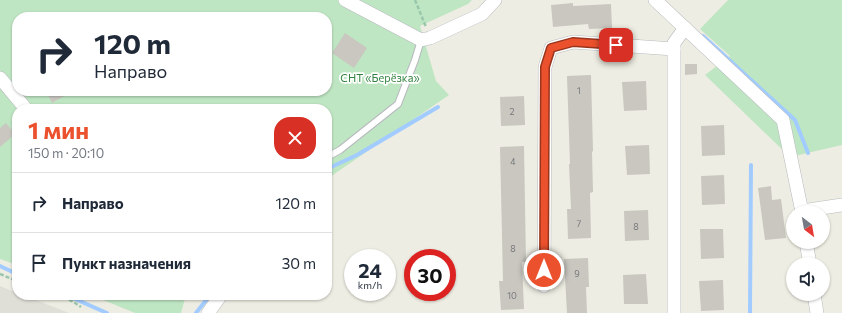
<!DOCTYPE html>
<html lang="ru">
<head>
<meta charset="utf-8">
<style>
	body { margin:0; font-family:Commissioner,sans-serif; background:#f6f6f7; color:#1f2937; height:100vh; display:flex; flex-direction:column; font-size:15px; white-space:nowrap }
	* { box-sizing:border-box; margin:0 }
	p { font-size:13px; color:#747a83 }
	.icon { flex:none; width:22px; height:22px; fill:none; stroke:currentColor; stroke-width:2; stroke-linecap:round; stroke-linejoin:round }
	.map { position:relative; flex:1; overflow:hidden }
	.panel { position:absolute; left:12px; top:104px; width:320px; height:196px; display:flex; flex-direction:column; background:#fff; border-radius:16px; box-shadow:0 1px 3px #0004 }
	.panel>* { flex:none }
	.guide { position:absolute; left:12px; top:12px; width:320px; height:84px; border-radius:16px; box-shadow:0 1px 3px #0004; background:#fff; color:#1f2937; overflow:hidden }
	.needle { width:26px; rotate:149deg }
	.tools { position:absolute; left:786px; top:205px; display:grid; gap:8px }
	.tools a { display:grid; place-items:center; width:44px; height:44px; border-radius:50%; background:#fff; box-shadow:0 1px 3px #0004; font-size:20px }
	.speed { position:absolute; left:344px; top:249px; display:flex; gap:8px; font-size:20px; font-weight:700; text-align:center }
	.speed>* { display:grid; place-content:center; width:52px; height:52px; border-radius:50%; background:#fff; box-shadow:0 1px 3px #0004; line-height:1 }
	.speed small { font-size:10px; font-weight:400 }
	.speed .limit { border:6px solid #d22; background:#fff; color:#111 }
	.pin { position:absolute; display:grid; place-items:center; width:34px; height:34px; color:#fff; margin:-17px; border-radius:8px; box-shadow:0 2px 6px #0006 }
	.me { position:absolute; width:44px; margin:-22px; rotate:0deg; stroke-linejoin:round; filter:drop-shadow(0 0 3px #0008) }
	.turn { display:flex; align-items:center; gap:14px; height:84px; padding:0 16px; font-size:18px }
	.turn .icon { width:52px; height:52px; stroke-width:2.5 }
	.turn b { display:block; font-size:28px; line-height:34px }
	.round { display:grid; place-items:center; flex:none; width:42px; height:42px; border-radius:16px; background:#f6f6f7 }
	.summary { display:flex; align-items:center; justify-content:space-between; height:68px; padding:0 16px }
	h1 { font-size:24px; font-weight:700; line-height:30px; color:#eb512c }
	ul { padding:0; list-style:none }
	li { display:flex; align-items:center; gap:12px; height:60px; padding:0 16px; border-top:1px solid #e0e1e3 }
	li div { flex:1 }
	li b { display:block; font-size:15px }
	li em { font-style:normal }
	.map>svg:first-child { display:block }
</style>
</head>
<body>
<div class="map">
<svg width="842" height="313" viewBox="0 0 842 313">
	<rect width="100%" height="100%" fill="#eeede3"/>
	<!-- industrial -->
	<path fill="#dfded7" d="M 0,286 L 17,293 L 17,295 L 23,295 L 69,313 L 0,313 Z"/>
	<!-- green -->
	<g fill="#bfe6c3" fill-rule="evenodd">
		<path d="M 0,0 L 472,0 L 468,4 L 420,26 L 436,81 L 449,95 L 327,179 L 327,109 L 17,109 L 17,265 L 0,259 ZM 17,17 L 327,17 L 327,91 L 17,91 Z"/>
		<path d="M 728,0 L 842,0 L 842,145 L 790,157 L 705,75 L 730,56 L 700,29 Z"/>
		<path d="M 91,295 L 186,295 L 181,313 L 135,313 Z"/>
	</g>
	<g fill="none" stroke-linecap="round" stroke-linejoin="round">
		<!-- stream -->
		<g stroke="#a2ccff" stroke-width="4">
			<path d="M 703,36 L 795,120 L 808,153"/>
			<path d="M 327,169 L 357,155 L 438,107"/>
			<path d="M 0,266 L 17,274"/>
			<path d="M 66,295 L 107,313"/>
			<path d="M 196,313 L 210,295"/>
			<path d="M 750,313 L 751,165"/>
		</g>
	</g>
	<!-- building -->
	<g fill="#c9c7c0">
		<path d="M 573,3 L 573,6 L 611,4 L 612,28 L 589,29 L 588,24 L 553,27 L 551,5 Z"/>
		<path d="M 345,33 L 367,48 L 354,68 L 332,53 Z"/>
		<path d="M 685,64 L 697,64 L 697,74 L 685,75 Z"/>
		<path d="M 591,75 L 593,151 L 592,152 L 593,192 L 590,193 L 591,238 L 568,239 L 567,209 L 571,209 L 569,164 L 570,164 L 567,76 Z"/>
		<path d="M 646,81 L 647,110 L 624,111 L 622,82 Z"/>
		<path d="M 46,91 L 73,91 L 52,103 Z"/>
		<path d="M 524,96 L 525,125 L 501,126 L 500,97 Z"/>
		<path d="M 6,123 L 15,134 L 0,147 L 0,128 Z"/>
		<path d="M 724,125 L 725,155 L 702,156 L 701,126 Z"/>
		<path d="M 649,145 L 650,174 L 627,175 L 625,146 Z"/>
		<path d="M 524,146 L 526,262 L 522,262 L 524,309 L 501,310 L 499,281 L 503,281 L 500,147 Z"/>
		<path d="M 724,175 L 725,204 L 702,205 L 701,176 Z"/>
		<path d="M 771,186 L 772,200 L 781,199 L 786,238 L 765,240 L 758,188 Z"/>
		<path d="M 648,210 L 649,240 L 625,241 L 624,211 Z"/>
		<path d="M 700,229 L 723,229 L 724,258 L 701,259 Z"/>
		<path d="M 588,258 L 589,287 L 586,287 L 587,313 L 567,313 L 564,259 Z"/>
		<path d="M 646,274 L 648,304 L 624,304 L 623,275 Z"/>
		<path d="M 723,280 L 724,310 L 701,311 L 699,281 Z"/>
	</g>
	<g fill="none" stroke-linecap="round" stroke-linejoin="round">
		<defs>
			<path id="service" d="M 327,157 L 340,150 L 398,104 L 415,60 L 421,40"/>
			<g id="minor">
				<path d="M 345,0 L 421,40 L 430,38 L 482,14 L 495,0"/>
				<path d="M 655,0 L 783,120 L 802,212"/>
				<path d="M 0,78 L 26,109"/>
				<path d="M 802,211 L 842,205"/>
				<path d="M 806,242 L 810,264"/>
				<path d="M 544,286 L 545,67 L 551,48 L 573,42 L 674,49"/>
				<path d="M 814,294 L 817,313"/>
				<path d="M 208,313 L 221,295"/>
				<path d="M 674,313 L 674,43 L 685,28"/>
			</g>
		</defs>
		<!-- service casing -->
		<use href="#service" stroke="#b8babf" stroke-width="8"/>
		<!-- minor casing -->
		<use href="#minor" stroke="#b8babf" stroke-width="14"/>
		<!-- path -->
		<g stroke="#98c7ab" stroke-width="2.5" stroke-dasharray="4 2" stroke-linecap="butt">
			<path d="M 415,0 L 426,27"/>
			<path d="M 0,274 L 17,281"/>
			<path d="M 58,295 L 72,301 L 81,307"/>
		</g>
		<!-- service -->
		<use href="#service" stroke="#fff" stroke-width="6"/>
		<!-- minor -->
		<use href="#minor" stroke="#fff" stroke-width="13"/>
	</g>
	<g fill="none" stroke-linecap="round" stroke-linejoin="round">
		<defs>
			<path id="route" d="M 544,270 L 545,67 L 551,48 L 573,42 L 616,45"/>
		</defs>
		<!-- route casing -->
		<use href="#route" stroke="#99351d" stroke-width="10"/>
		<!-- route -->
		<use href="#route" stroke="#eb512c" stroke-width="7"/>
	</g>
	<g text-anchor="middle" dominant-baseline="central" stroke-width="3.5" stroke-linejoin="round" paint-order="stroke">
		<!-- number labels -->
		<g font-size="9" fill="#76787b">
			<text x="579" y="90">1</text>
			<text x="512" y="111">2</text>
			<text x="513" y="161">4</text>
			<text x="579" y="223">7</text>
			<text x="636" y="226">8</text>
			<text x="513" y="248">8</text>
			<text x="577" y="273">9</text>
			<text x="512" y="295">10</text>
		</g>
		<!-- park labels -->
		<g font-size="11" fill="#338340" stroke="#fff">
			<text x="380" y="77">СНТ «Берёзка»</text>
		</g>
	</g>
</svg>
<div class="tools">
<a><svg class="needle" viewBox="-14 -14 28 28"><path d="M0-13l5 13h-10z" fill="#e53935"/><path d="M0 13l5-13h-10z" fill="#747a83"/></svg></a>
<a><svg class="icon" aria-label="sound" viewBox="0 0 24 24"><path d="M4 9h4l5-4v14l-5-4H4zM17 9q2 3 0 6"/></svg></a>
</div>
<div class="speed"><div>24<small>km/h</small></div><div class="limit">30</div></div>
<div class="pin" style="left:616px;top:45px;background:#d93025"><svg class="icon" aria-label="arrive" viewBox="0 0 24 24"><path d="M6 21V4h12l-3 4 3 4H6"/></svg></div>
<svg class="me" style="left:544px;top:270px" viewBox="-20 -20 40 40"><circle r="17" fill="#eb512c" stroke="#fff" stroke-width="3"/><path d="M0-11L8 9 0 5-8 9z" fill="#fff"/></svg>
<div class="guide">
<div class="turn"><svg class="icon" aria-label="right" viewBox="0 0 24 24"><path d="M7 20v-9h11M14 6l5 5-5 5"/></svg><div><b>120 m</b>Направо</div></div>
</div>
<section class="panel">
<div class="summary"><div><h1>1 мин</h1><p>150 m · 20:10</p></div><a class="round" style="background:#d93025;color:#fff"><svg class="icon" aria-label="close" viewBox="0 0 24 24"><path d="M6 6l12 12M18 6L6 18"/></svg></a></div>
<ul>
<li><svg class="icon" aria-label="right" viewBox="0 0 24 24"><path d="M7 20v-9h11M14 6l5 5-5 5"/></svg><div><b>Направо</b></div><em>120 m</em></li>
<li><svg class="icon" aria-label="arrive" viewBox="0 0 24 24"><path d="M6 21V4h12l-3 4 3 4H6"/></svg><div><b>Пункт назначения</b></div><em>30 m</em></li>
</ul>
</section>
</div>
</body>
</html>
